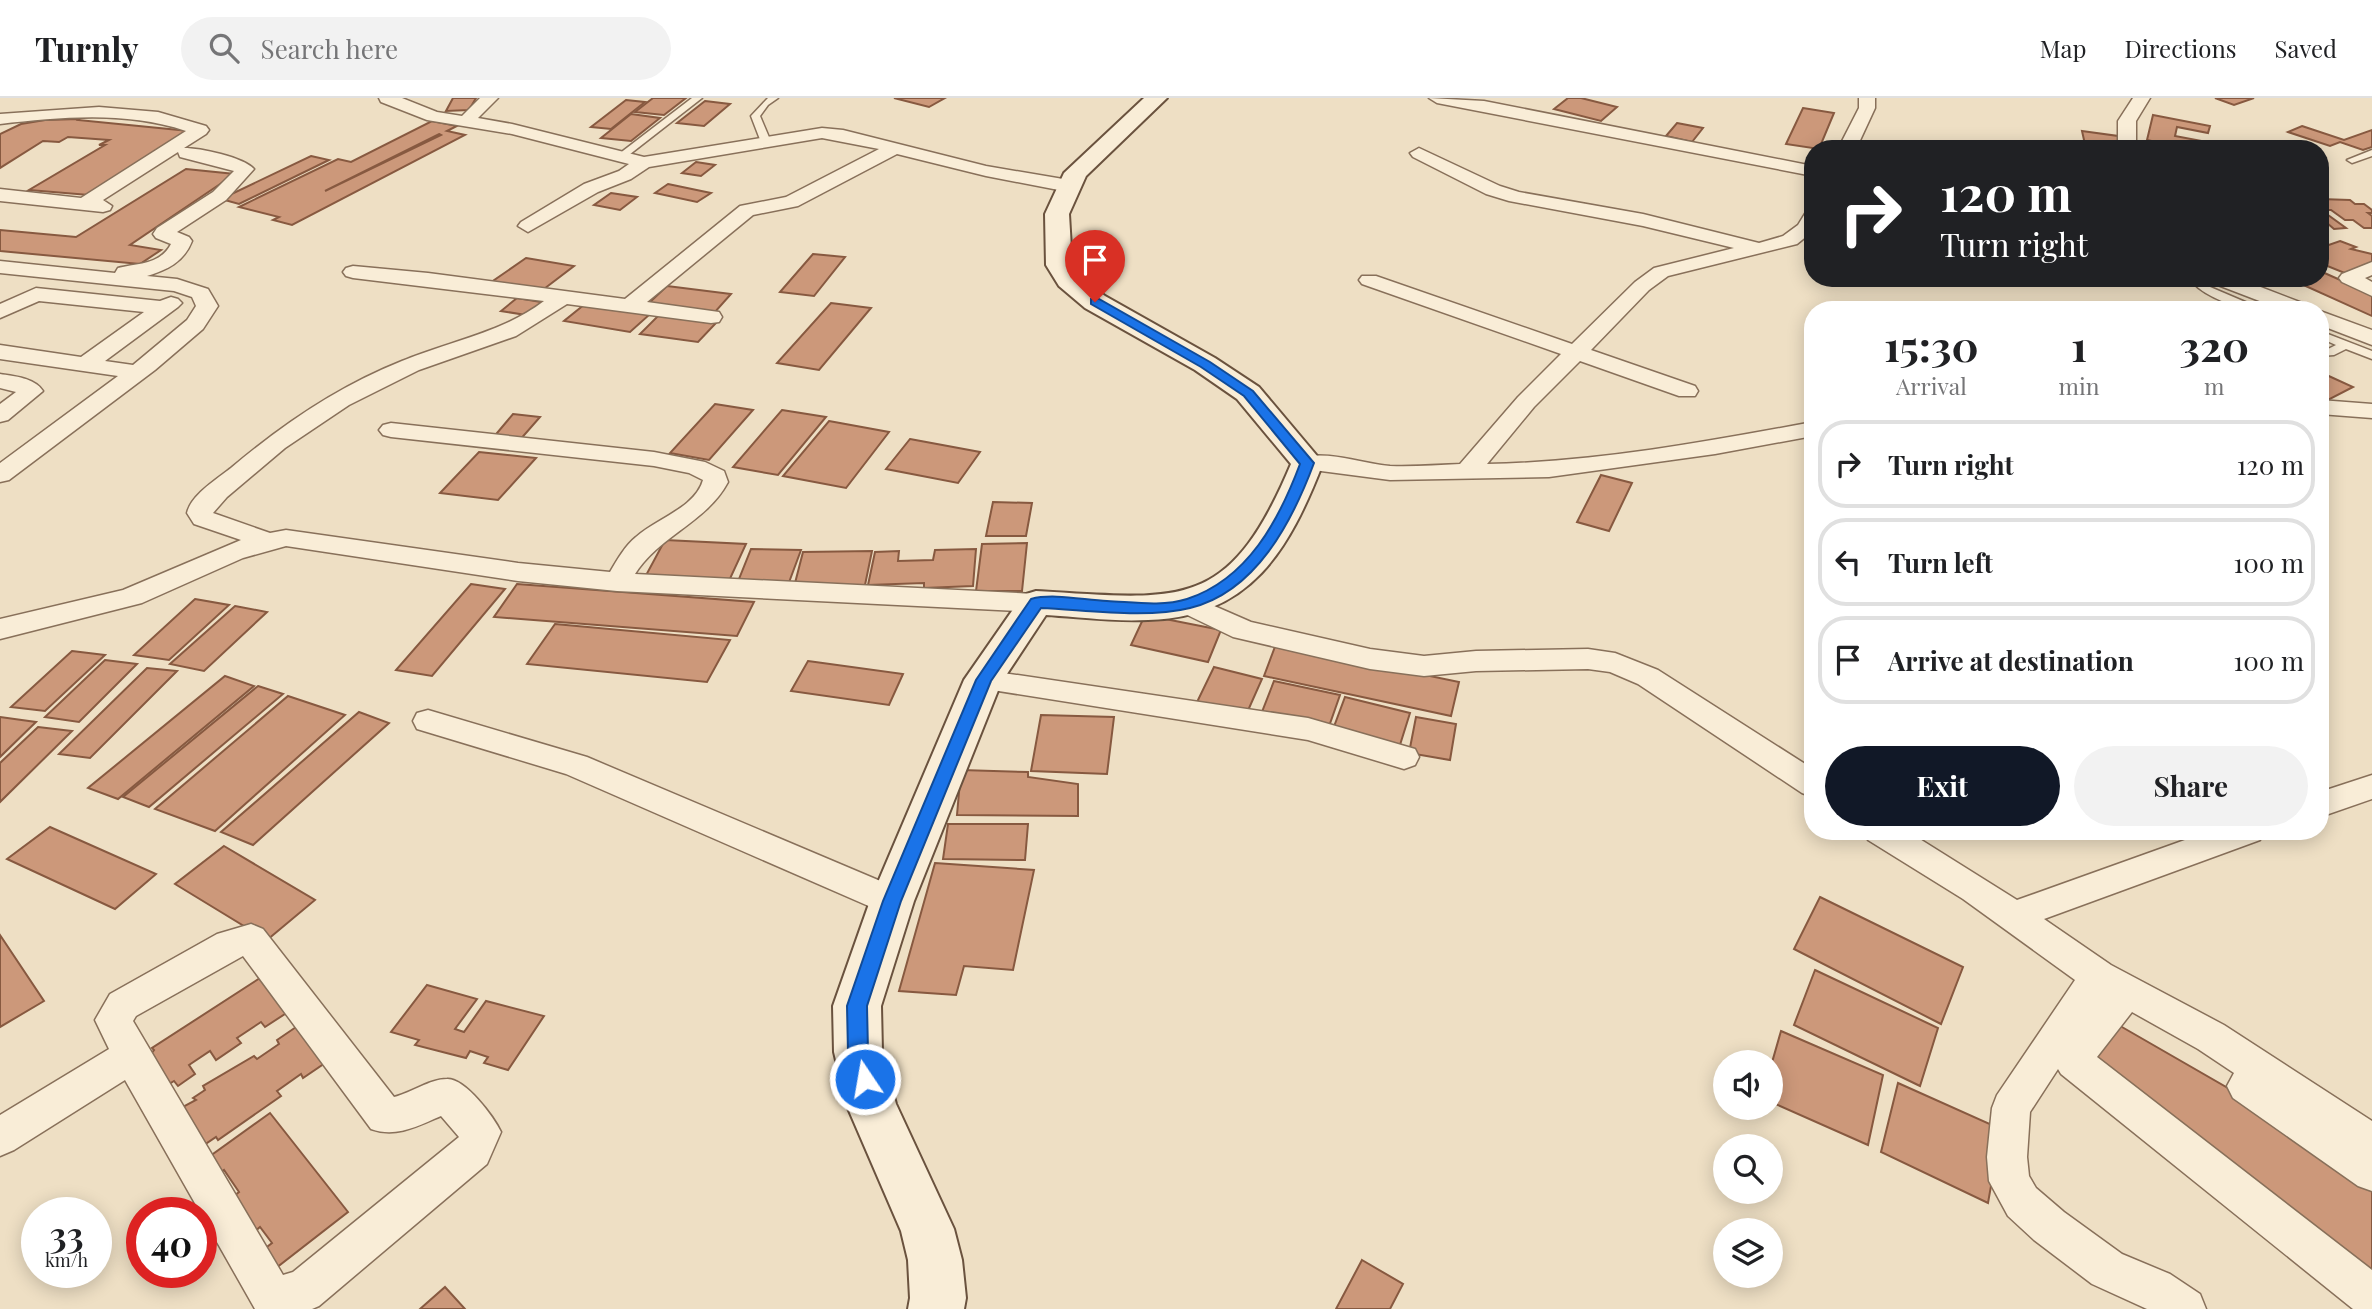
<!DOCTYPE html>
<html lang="en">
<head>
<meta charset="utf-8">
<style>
	body { margin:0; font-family:"Playfair Display",serif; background:#f2f2f2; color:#202124; height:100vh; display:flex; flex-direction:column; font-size:26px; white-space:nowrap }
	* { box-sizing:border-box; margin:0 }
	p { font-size:23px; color:#757577 }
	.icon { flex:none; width:38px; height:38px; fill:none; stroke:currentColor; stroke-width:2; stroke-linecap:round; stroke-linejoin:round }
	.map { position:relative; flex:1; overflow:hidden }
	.side { position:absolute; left:1804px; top:203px; width:525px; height:539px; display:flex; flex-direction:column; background:#fff; border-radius:28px; box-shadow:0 4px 18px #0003 }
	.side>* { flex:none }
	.top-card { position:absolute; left:1804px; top:42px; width:525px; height:147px; border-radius:28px; box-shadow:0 4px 18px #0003; background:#202124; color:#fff; overflow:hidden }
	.controls { position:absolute; left:1713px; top:952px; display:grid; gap:14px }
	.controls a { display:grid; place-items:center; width:70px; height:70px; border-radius:50%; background:#fff; box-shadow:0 4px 18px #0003; font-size:35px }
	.speed { position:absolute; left:21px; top:1099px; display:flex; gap:14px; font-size:35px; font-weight:700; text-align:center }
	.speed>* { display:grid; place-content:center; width:91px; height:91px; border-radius:50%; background:#fff; box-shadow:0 4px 18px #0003; line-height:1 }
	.speed small { font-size:18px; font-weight:400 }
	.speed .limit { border:10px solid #d22; background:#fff; color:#111 }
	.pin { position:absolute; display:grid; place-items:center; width:60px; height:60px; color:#fff; margin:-72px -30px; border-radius:50% 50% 50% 0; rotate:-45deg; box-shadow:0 0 7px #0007 }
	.pin .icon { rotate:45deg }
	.me { position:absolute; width:77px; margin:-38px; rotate:348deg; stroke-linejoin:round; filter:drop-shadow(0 0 5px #0008) }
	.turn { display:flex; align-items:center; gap:24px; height:147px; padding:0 21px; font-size:32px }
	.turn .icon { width:91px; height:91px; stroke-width:2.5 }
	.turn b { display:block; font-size:49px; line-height:60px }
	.eta { display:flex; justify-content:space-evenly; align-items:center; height:119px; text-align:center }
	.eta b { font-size:42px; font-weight:700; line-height:49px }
	.cta { display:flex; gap:14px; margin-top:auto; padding:14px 21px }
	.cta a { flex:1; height:80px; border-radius:42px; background:#111827; color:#fff; font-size:28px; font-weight:700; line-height:80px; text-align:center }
	.cta a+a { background:#f2f2f2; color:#202124 }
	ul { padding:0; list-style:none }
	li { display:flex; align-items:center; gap:21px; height:88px; margin:0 14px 10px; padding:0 7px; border:4px solid #e0e0e0; border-radius:28px }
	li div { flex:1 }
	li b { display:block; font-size:26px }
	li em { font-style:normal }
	header { display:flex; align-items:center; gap:42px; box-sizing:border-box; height:98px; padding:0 35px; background:#fff; border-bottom:2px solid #e0e0e0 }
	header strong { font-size:33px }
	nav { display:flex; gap:38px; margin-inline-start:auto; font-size:24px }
	.search { width:490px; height:63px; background:#f2f2f2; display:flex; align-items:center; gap:18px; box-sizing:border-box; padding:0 24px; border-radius:38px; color:#757577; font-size:26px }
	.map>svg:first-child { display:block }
</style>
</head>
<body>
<header>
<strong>Turnly</strong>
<div class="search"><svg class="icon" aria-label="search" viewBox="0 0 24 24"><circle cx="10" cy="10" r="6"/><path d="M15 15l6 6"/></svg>Search here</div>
<nav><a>Map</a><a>Directions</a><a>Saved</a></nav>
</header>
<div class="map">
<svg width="2372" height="1211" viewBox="0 0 2372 1211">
	<rect width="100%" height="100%" fill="#eedfc4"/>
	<!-- building -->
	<g fill="#cc987a" stroke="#875940" stroke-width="2" fill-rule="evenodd">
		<path d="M 453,0 L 476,0 L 469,12 L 446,13 Z"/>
		<path d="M 653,0 L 686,0 L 664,17 L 635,14 Z"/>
		<path d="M 894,0 L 945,0 L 929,9 Z"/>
		<path d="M 1568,0 L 1581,0 L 1617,9 L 1601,23 L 1554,11 Z"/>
		<path d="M 2215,0 L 2254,0 L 2234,7 Z"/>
		<path d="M 626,2 L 645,4 L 611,31 L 591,29 Z"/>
		<path d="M 705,3 L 730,6 L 704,28 L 677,25 Z"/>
		<path d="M 1803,10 L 1834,15 L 1819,51 L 1786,46 Z"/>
		<path d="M 631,16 L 660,20 L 631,43 L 601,40 Z"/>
		<path d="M 2153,17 L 2210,28 L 2208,35 L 2177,29 L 2175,38 L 2207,44 L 2205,51 L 2189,51 L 2147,42 Z"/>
		<path d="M 79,21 L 78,22 L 189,33 L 89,97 L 29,92 L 105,47 L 99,47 L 109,42 L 68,39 L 59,44 L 43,43 L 0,70 L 0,36 L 21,26 L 45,22 Z"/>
		<path d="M 432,23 L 457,28 L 447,33 L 465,37 L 292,127 L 273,122 L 279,119 L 239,109 L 338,61 L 351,64 ZM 439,36 L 441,37 L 325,93 Z"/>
		<path d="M 1677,25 L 1703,30 L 1692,44 L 1666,38 Z"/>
		<path d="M 2302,28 L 2344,42 L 2372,32 L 2372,49 L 2363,52 L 2340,44 L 2330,48 L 2288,34 Z"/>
		<path d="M 2082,33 L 2118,38 L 2121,51 L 2086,51 Z"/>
		<path d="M 311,58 L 329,62 L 239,106 L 221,101 Z"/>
		<path d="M 696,64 L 715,67 L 701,78 L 682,75 Z"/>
		<path d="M 186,71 L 235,76 L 130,147 L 161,152 L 140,166 L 0,153 L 0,132 L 76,139 Z"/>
		<path d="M 668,86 L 711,95 L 697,104 L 655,95 Z"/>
		<path d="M 611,95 L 637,99 L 620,112 L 594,107 Z"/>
		<path d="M 2320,101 L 2350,102 L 2355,106 L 2364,106 L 2372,112 L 2372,115 L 2368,115 L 2372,118 L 2372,130 L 2364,130 L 2353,122 L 2345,122 L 2331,112 L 2320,112 Z"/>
		<path d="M 2320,117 L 2328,117 L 2346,130 L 2334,131 L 2327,125 L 2320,125 Z"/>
		<path d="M 2340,143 L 2356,149 L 2351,151 L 2372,156 L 2372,166 L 2347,176 L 2320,165 L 2320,150 Z"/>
		<path d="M 813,156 L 845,159 L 814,198 L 780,194 Z"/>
		<path d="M 526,160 L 574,168 L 540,194 L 490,185 Z"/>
		<path d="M 2320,173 L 2372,196 L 2372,218 L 2288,180 L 2320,180 Z"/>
		<path d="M 667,188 L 731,196 L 715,214 L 649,205 Z"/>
		<path d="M 517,200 L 547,205 L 532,218 L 501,213 Z"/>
		<path d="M 831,205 L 871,210 L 819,272 L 777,265 Z"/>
		<path d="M 585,206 L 649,217 L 630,234 L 564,223 Z"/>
		<path d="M 659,217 L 716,225 L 698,244 L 640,236 Z"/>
		<path d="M 2320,274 L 2353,289 L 2326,303 L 2320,301 Z"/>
		<path d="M 715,306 L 753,312 L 709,362 L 670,355 Z"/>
		<path d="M 782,312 L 826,319 L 778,377 L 733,369 Z"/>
		<path d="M 513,316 L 540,319 L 519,343 L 492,341 Z"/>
		<path d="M 829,323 L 889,334 L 846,390 L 783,378 Z"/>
		<path d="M 910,341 L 980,354 L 958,385 L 886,371 Z"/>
		<path d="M 479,354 L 536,360 L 498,402 L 440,395 Z"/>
		<path d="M 1601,377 L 1632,385 L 1609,433 L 1577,424 Z"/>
		<path d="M 993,404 L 1032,405 L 1026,438 L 986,438 Z"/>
		<path d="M 665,442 L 746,446 L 728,485 L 644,481 Z"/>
		<path d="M 1027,445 L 1022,493 L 976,493 L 982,446 Z"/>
		<path d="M 751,451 L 801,452 L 788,487 L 737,486 Z"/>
		<path d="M 976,451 L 973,488 L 924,490 L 924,485 L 868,487 L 875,454 L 899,453 L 898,463 L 933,462 L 935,452 Z"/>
		<path d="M 872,453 L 865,487 L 794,489 L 803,454 Z"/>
		<path d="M 471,486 L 505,491 L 432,578 L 396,572 Z"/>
		<path d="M 517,486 L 754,504 L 737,538 L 494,519 Z"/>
		<path d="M 195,501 L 229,507 L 169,562 L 134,557 Z"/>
		<path d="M 235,508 L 267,514 L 204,573 L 170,566 Z"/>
		<path d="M 1145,517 L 1221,532 L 1208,564 L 1131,547 Z"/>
		<path d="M 555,526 L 730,542 L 707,584 L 527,566 Z"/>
		<path d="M 1276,546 L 1459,584 L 1451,618 L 1264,578 Z"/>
		<path d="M 72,553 L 105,557 L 45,613 L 11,609 Z"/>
		<path d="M 105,562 L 137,566 L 79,624 L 45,619 Z"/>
		<path d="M 808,563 L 903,576 L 889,607 L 791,593 Z"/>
		<path d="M 1214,569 L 1262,581 L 1246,617 L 1197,604 Z"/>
		<path d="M 147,570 L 177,573 L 90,660 L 59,656 Z"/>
		<path d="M 225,578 L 254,588 L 118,701 L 88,690 Z"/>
		<path d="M 1274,583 L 1340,597 L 1327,634 L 1260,619 Z"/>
		<path d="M 258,588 L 283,596 L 149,709 L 123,699 Z"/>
		<path d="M 288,598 L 345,617 L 215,733 L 155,711 Z"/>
		<path d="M 1345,599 L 1410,615 L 1399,650 L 1332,634 Z"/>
		<path d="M 359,614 L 389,625 L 253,747 L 221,734 Z"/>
		<path d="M 1041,617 L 1114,619 L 1107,676 L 1031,673 Z"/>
		<path d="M 0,619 L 36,624 L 0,659 Z"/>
		<path d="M 1416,619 L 1456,626 L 1450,662 L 1409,655 Z"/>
		<path d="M 38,629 L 72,633 L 0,704 L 0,665 Z"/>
		<path d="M 961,672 L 1028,674 L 1028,679 L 1078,686 L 1078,718 L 957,717 Z"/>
		<path d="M 948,726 L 1028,726 L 1025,762 L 943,761 Z"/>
		<path d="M 50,729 L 156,776 L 115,811 L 7,761 Z"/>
		<path d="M 224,748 L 315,802 L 267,842 L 175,786 Z"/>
		<path d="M 935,765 L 1034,772 L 1013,872 L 964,868 L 956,897 L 899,893 Z"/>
		<path d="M 1820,799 L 1963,869 L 1941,926 L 1794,851 Z"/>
		<path d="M 0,837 L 44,903 L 0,929 Z"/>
		<path d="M 1815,872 L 1938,930 L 1920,988 L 1794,927 Z"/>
		<path d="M 260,880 L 288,914 L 265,929 L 261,924 L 237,940 L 241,945 L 216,962 L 210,953 L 189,967 L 195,976 L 178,988 L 174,983 L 161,991 L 147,961 L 154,952 L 152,950 Z"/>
		<path d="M 427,887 L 477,901 L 455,931 L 464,934 L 486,903 L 544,918 L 508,972 L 484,965 L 488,959 L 470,953 L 466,960 L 415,947 L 419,942 L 391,934 Z"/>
		<path d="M 2115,925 L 2318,1042 L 2372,1081 L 2372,1193 L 2079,963 Z"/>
		<path d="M 299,927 L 328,963 L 303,980 L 301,976 L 277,993 L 281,998 L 218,1042 L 216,1039 L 201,1049 L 177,1012 L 196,1002 L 193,1000 L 205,992 L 203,988 L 254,958 L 257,961 L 279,946 L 277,942 Z"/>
		<path d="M 1781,933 L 1883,977 L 1868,1047 L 1771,1004 L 1771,968 Z"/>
		<path d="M 1898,985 L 2001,1031 L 1988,1105 L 1881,1054 Z"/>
		<path d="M 270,1015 L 348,1114 L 276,1170 L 263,1152 L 272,1145 L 260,1129 L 253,1135 L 229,1102 L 239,1094 L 224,1072 L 217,1077 L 206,1061 Z"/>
		<path d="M 1362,1162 L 1403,1186 L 1390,1211 L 1336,1211 Z"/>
		<path d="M 445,1189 L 465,1211 L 420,1211 Z"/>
	</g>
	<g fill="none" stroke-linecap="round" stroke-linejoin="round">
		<defs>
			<g id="lane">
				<path d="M 692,0 L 702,0 L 625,60 L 619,60 L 619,56 Z"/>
				<path d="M 768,0 L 778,0 L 768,7 L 760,18 L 771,44 L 766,47 L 761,44 L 751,18 Z"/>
				<path d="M 2372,52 L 2372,58 L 2352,65 L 2347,62 Z"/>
				<path d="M 2195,180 L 2207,180 L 2204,184 L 2210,189 L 2264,212 C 2241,212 2208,201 2192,184 Z"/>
				<path d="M 2320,233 L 2372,253 L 2372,261 L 2346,251 L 2334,257 L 2320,258 L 2320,251 L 2328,251 L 2336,247 L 2320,240 Z"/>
			</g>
			<g id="street">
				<path d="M 379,0 L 402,0 L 437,14 L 462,18 L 480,0 L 498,0 L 478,20 L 512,26 L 644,59 L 822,30 L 843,32 L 986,68 L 1069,82 L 1078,88 L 1069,94 L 986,78 L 897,56 L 798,108 L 753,117 L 647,204 L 719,214 L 722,219 L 719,224 L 711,225 L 567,206 L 516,238 L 419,272 L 349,307 L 285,350 L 227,399 L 213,415 L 270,435 L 286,432 L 518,465 L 610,474 C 617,462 625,448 636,439 C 656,421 696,409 703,382 L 689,375 L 654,368 L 391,339 L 383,337 L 379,332 L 383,327 L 391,325 L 654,354 L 705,364 L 724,373 L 728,384 C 706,425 660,437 635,476 L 1036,496 L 1046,499 L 1050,505 L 1046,511 L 1036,514 L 617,493 L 518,483 L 286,448 L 243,460 L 142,505 L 0,541 L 0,521 L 123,492 L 241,442 L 194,426 L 187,415 C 191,397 217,381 231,370 C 283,326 339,288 402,263 C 450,243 502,235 544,203 L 353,180 L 346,178 L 343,174 L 346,170 L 353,168 L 428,175 L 625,201 L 740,108 L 786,99 L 879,51 L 822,40 L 649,69 L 631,81 L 598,94 L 528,134 L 518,128 L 521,124 L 584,86 L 619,73 L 629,66 L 512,36 L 427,22 L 381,4 Z"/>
				<path d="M 1429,0 L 1484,3 L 1813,68 L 1813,78 L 1437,5 Z"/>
				<path d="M 1859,0 L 1875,0 L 1875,10 L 1856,51 L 1838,51 L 1859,10 Z"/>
				<path d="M 2133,0 L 2150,0 L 2136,23 L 2136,51 L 2118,51 L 2118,23 Z"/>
				<path d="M 99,9 L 158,14 L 206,28 L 209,32 L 206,36 L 184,50 C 200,50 243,59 254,71 L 226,102 L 177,134 L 189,139 L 192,143 C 184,164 167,172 147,178 L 177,181 L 208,191 L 218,208 L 203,231 L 155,272 L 9,382 L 0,384 L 0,365 L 118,278 L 0,261 L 0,247 L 81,259 L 144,214 L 39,203 L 0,220 L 0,206 L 36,190 L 160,203 L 171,199 L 178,201 L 182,205 L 178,209 L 105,263 L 133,267 L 187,222 L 196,208 L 192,199 L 174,193 L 0,175 L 0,163 L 115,175 L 118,170 C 138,165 160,167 171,146 L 156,140 L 153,136 L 157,130 L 213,94 L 234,73 L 180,59 L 178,54 L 103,102 L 112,108 L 110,112 L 103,114 L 0,103 L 0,91 L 81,100 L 186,33 C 125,13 63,19 0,26 L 0,16 Z"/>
				<path d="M 1419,50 L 1500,88 L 1519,94 L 1643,116 L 1759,145 L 1783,138 L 1798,127 L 1806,114 L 1813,112 L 1813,133 L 1797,146 L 1668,178 L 1649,192 L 1591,252 L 1695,288 L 1698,293 L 1695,298 L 1679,298 L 1580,263 L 1534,309 L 1487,366 C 1597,364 1705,344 1813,324 L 1813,338 L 1715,356 L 1549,379 L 1390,382 L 1298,370 L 1295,365 L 1298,360 C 1328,352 1360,365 1390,368 C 1413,369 1437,367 1460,366 L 1518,299 L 1561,256 L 1362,186 L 1359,182 L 1362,178 L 1376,178 L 1572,246 L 1635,184 L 1654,170 L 1734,150 L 1643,128 L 1509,103 L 1486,96 L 1413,59 L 1410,55 Z"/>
				<path d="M 2372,164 L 2372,177 L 2365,180 L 2372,184 L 2372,198 L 2342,184 L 2339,180 L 2342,176 Z"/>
				<path d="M 2207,180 L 2237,180 L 2310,208 L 2313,212 L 2283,212 L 2210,184 Z"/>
				<path d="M 2320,213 L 2372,232 L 2372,247 L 2320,227 Z"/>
				<path d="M 0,276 C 14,278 35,280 43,293 L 8,322 L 0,324 L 0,306 L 16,294 L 0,290 Z"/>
				<path d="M 2320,302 L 2372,306 L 2372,320 L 2320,316 Z"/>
				<path d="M 1189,497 L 1251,524 L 1370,551 L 1424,558 L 1476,553 L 1588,551 L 1615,555 L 1658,572 L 1813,671 L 1813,699 L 1802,695 L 1638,586 L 1610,574 L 1588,571 L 1476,573 L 1424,578 L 1370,571 L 1233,539 L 1179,513 L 1175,506 L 1179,499 Z"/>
				<path d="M 983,572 L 1308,620 L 1415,651 L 1419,659 L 1415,667 L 1404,671 L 1308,642 L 973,589 L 968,582 L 973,575 Z"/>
				<path d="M 428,612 L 587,659 L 904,793 L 909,803 L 904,813 L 892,817 L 880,813 L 566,676 L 417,631 L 413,623 L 417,615 Z"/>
				<path d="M 2372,677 L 2372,701 L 2320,719 L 2320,694 Z"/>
				<path d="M 1864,733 L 1907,733 L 2017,802 L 2210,733 L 2264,733 L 2260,742 L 2044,821 L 2111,867 L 2224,927 L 2372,1023 L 2372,1093 L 2358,1088 L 2233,1000 L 2227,988 L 2234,975 L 2198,951 L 2132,914 L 2097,959 L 2372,1172 L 2372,1211 L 2353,1211 L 2061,976 L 2058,971 L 2030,1014 L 2027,1059 L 2029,1078 L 2036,1090 L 2064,1114 L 2122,1156 L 2170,1176 L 2200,1196 L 2206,1211 L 2147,1211 L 2092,1186 L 2034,1142 L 2008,1118 L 1989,1083 L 1987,1059 L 1992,1010 L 1997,997 L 2075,882 L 1963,801 L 1868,742 Z"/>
				<path d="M 251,826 L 263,831 L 394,999 C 411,995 430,981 447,981 C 465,980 494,1019 501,1034 L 487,1066 L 319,1208 L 312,1211 L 255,1211 L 125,982 L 14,1052 L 0,1058 L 0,1017 L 109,951 L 95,922 L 110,896 L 217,836 ZM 243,858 L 371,1031 C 396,1040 418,1028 441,1018 L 459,1039 L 293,1174 L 283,1177 L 133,923 L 136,918 Z"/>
			</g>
			<path id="secondary" d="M 1144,0 L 1167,0 L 1086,78 L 1069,116 L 1072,167 L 1078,177 L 1105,198 L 1215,260 L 1259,289 L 1323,365 C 1289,452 1251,519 1148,522 C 1114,524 1080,519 1046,517 L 1001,585 L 914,803 L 881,908 L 882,954 L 896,1006 L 954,1131 L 962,1162 L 966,1200 L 964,1211 L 908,1211 L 910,1200 L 908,1162 L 901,1133 L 847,1008 L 834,954 L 833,908 L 870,803 L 964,582 L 1023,497 L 1036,493 C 1180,501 1228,516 1291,366 L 1237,301 L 1195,272 L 1085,210 L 1059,188 L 1046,167 L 1045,116 L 1064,75 Z"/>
		</defs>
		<!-- lane casing -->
		<use href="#lane" stroke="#88705a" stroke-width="3"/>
		<!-- street casing -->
		<use href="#street" stroke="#88705a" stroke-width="3"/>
		<!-- secondary casing -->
		<use href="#secondary" stroke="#6a523e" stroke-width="4"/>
		<!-- lane -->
		<use href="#lane" fill="#f9edd7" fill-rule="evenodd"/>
		<!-- street -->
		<use href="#street" fill="#f9edd7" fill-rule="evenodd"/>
		<!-- secondary -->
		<use href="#secondary" fill="#f9edd7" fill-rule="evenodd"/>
	</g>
	<!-- route -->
	<path fill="#1a73e8" stroke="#114b97" stroke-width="2" d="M 1091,201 L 1099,201 L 1210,264 L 1253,293 L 1314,365 C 1292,424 1256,494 1190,510 C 1146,521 1087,512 1041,510 L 991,583 L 901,803 L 867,908 L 868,954 L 875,981 L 872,987 L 865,990 L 858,987 L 848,954 L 847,908 L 883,803 L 976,582 L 1031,501 C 1053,495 1084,502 1107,503 C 1132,504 1162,509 1187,501 C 1248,481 1279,422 1300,366 L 1244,298 L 1201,269 L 1091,206 Z"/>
</svg>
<div class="controls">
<a><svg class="icon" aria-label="sound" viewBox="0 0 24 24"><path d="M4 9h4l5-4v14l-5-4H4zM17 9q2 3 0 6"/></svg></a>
<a><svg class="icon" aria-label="search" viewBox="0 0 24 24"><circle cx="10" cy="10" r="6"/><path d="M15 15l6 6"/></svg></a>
<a><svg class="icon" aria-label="layers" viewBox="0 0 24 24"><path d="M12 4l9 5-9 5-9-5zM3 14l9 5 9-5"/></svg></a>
</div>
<div class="speed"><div>33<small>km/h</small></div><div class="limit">40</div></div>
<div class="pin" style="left:1095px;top:204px;background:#d93025"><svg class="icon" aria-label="arrive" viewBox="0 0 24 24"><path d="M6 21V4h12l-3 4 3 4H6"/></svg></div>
<svg class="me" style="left:865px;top:981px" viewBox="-20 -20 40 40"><circle r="17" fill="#1a73e8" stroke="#fff" stroke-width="3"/><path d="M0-11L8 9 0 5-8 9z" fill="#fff"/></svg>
<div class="top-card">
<div class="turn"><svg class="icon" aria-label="right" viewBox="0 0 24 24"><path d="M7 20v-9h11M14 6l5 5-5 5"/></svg><div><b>120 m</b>Turn right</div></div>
</div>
<section class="side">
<div class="eta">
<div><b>15:30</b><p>Arrival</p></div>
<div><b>1</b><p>min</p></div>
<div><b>320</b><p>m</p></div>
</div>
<ul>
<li><svg class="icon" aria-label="right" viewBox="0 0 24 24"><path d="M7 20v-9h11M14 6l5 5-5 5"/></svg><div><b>Turn right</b></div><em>120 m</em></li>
<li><svg class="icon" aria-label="left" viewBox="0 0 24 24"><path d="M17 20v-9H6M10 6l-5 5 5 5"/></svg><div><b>Turn left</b></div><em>100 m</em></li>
<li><svg class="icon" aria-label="arrive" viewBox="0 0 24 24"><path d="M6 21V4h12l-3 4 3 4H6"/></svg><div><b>Arrive at destination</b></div><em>100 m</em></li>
</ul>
<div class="cta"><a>Exit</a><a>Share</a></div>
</section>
</div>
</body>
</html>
